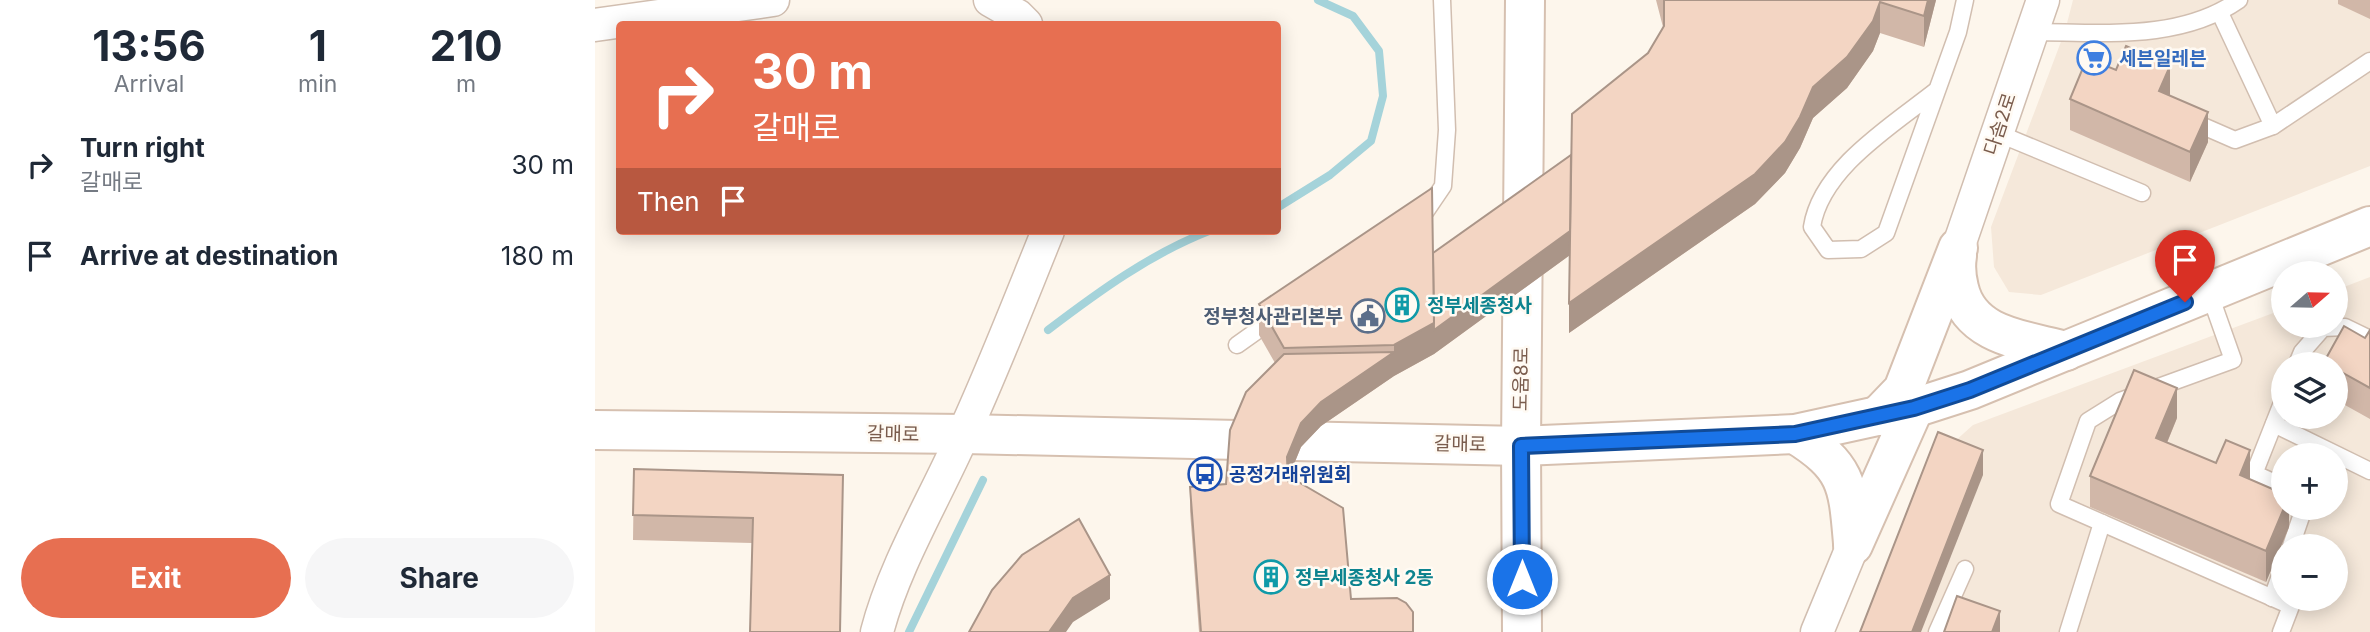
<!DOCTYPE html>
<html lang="en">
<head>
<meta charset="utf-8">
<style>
	body { margin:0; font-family:Inter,"Noto Sans KR",sans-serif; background:#f6f6f7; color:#1f2937; height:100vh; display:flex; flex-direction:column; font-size:26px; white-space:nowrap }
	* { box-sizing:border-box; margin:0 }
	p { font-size:23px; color:#747a83 }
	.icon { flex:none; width:38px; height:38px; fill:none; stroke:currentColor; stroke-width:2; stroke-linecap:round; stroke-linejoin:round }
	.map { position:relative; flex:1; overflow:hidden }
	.sheet { display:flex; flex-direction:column; background:#fff; width:595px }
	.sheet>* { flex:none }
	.banner { position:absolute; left:21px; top:21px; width:665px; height:214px; border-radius:7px; box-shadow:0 4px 18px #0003; background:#e76f51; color:#fff; overflow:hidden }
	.needle { width:46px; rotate:70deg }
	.fabs { position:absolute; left:1676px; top:261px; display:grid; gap:14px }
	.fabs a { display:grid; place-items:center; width:77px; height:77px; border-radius:50%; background:#fff; box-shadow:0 4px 18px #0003; font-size:35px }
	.pin { position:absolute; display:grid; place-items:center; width:60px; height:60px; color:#fff; margin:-72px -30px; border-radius:50% 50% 50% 0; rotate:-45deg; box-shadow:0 0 7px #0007 }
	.pin .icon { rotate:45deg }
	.me { position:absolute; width:77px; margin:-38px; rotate:0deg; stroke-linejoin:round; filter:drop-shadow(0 0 5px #0008) }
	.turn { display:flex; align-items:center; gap:24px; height:147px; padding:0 21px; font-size:32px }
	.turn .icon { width:91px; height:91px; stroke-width:2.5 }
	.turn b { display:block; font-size:49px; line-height:60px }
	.then { display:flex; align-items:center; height:66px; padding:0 21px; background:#0003; gap:14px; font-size:26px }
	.eta { display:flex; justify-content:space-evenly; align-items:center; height:119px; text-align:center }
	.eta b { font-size:42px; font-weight:700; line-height:49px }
	.cta { display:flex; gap:14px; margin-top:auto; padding:14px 21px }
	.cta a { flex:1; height:80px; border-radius:42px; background:#e76f51; color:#fff; font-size:28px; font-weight:700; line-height:80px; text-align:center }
	.cta a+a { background:#f6f6f7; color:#1f2937 }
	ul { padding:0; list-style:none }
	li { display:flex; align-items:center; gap:21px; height:91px; padding:0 21px }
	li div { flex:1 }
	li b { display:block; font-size:26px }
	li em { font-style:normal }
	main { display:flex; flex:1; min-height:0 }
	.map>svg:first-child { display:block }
</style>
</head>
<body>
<main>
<section class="sheet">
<div class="eta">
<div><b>13:56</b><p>Arrival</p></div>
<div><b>1</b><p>min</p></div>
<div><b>210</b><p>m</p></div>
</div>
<ul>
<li><svg class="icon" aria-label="right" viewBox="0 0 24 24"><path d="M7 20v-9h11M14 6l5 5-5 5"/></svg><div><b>Turn right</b><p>갈매로</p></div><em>30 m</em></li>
<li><svg class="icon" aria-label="arrive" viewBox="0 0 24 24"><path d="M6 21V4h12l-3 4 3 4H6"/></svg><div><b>Arrive at destination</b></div><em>180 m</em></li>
</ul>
<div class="cta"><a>Exit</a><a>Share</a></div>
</section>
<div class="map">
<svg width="1775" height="632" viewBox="0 0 1775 632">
	<rect width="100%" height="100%" fill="#fdf6ec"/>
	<!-- residential -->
	<g fill="#f5e8da" fill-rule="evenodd">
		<path d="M 1478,0 L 1775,0 L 1775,166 L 1446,295 L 1414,292 L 1399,267 L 1396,227 L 1470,31 Z"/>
		<path d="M 1775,277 L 1775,632 L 1268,632 L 1340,459 L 1378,425 L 1689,309 L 1689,326 L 1741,326 L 1741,290 ZM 1689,364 L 1741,364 L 1741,416 L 1689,416 ZM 1689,455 L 1741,455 L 1741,508 L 1689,508 ZM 1689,546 L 1741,546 L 1741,598 L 1689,598 Z"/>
	</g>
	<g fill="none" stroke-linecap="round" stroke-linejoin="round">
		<!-- stream -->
		<g stroke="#a5d3da" stroke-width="8">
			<path d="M 682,208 L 735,175 L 776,141 L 788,96 L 784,51 L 758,16 L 723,0"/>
			<path d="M 453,330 C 503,292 555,254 614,231"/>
			<path d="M 314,632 L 388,480"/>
		</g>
		<defs>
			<g id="lane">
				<path d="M 1625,13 L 1678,126"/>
				<path d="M 1435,32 C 1505,32 1584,42 1644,0"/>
				<path d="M 1342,90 C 1298,125 1226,168 1217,227 L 1233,250 L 1266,249 L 1291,233 L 1363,32 L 1370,0"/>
				<path d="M 1601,123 L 1640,140 L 1678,126 L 1775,61"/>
				<path d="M 1402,133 L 1547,193"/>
				<path d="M 824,216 L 831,211 L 848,186 L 852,130 L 847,0"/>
				<path d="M 1614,292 L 1638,360 L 1525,401 L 1493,421 L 1464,504 L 1696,606 L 1686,632"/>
				<path d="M 642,345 L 680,318"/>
				<path d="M 1702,364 L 1707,352 L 1728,328 L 1750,327 L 1775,339"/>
				<path d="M 1679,424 L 1775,471"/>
				<path d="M 1649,469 L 1689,487"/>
				<path d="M 1659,474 L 1689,398"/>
				<path d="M 1696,546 L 1709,508"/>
				<path d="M 1677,598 L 1689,565"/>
				<path d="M 1342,632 L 1370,569"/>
				<path d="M 1473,632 L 1507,523"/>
			</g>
			<g id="street">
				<path d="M 395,0 L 423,16 L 431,24"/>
				<path d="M 0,25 L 178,0"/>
				<path d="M 1363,248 L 1448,0"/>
				<path d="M 282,632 C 299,566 339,500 367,437 C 398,370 425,300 453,231"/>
				<path d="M 1222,632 L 1258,545"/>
			</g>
			<g id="secondary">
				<path d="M 1362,256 C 1360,268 1361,276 1364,288 C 1375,337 1430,340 1471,351"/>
				<path d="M 1283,416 L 1308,390 L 1363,248"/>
				<path d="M 0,430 L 369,434 L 926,446 L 1200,434 L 1319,408 L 1375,390 L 1775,226"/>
				<path d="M 1200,434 C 1253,467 1253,485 1258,543"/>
				<path d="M 1258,545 L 1319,408"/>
				<path d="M 927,632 L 926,446 L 930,0"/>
			</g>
		</defs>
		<!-- lane casing -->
		<use href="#lane" stroke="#d1beb0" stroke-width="19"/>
		<!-- street casing -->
		<use href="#street" stroke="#d1beb0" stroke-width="35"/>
		<!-- secondary casing -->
		<use href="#secondary" stroke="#d6c0b0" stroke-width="42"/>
		<!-- lane -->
		<use href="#lane" stroke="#fff" stroke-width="16"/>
		<!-- street -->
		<use href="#street" stroke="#fff" stroke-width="32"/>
		<!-- secondary -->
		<use href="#secondary" stroke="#fff" stroke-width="38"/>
	</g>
	<!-- wall -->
	<g fill="#d1b7a8">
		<path d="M 1061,0 L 1341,0 L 1329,47 L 1285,33 L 1278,51 L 1252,88 L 1218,118 L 1205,148 L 1190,173 L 1160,204 L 974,333 L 975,255 L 839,354 L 799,376 L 726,426 L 706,447 L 693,479 L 756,599 L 818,632 L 604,632 L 595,511 L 595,487 L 631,484 L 680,363 L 664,335 L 664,304 L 838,262 L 976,155 L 1053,53 L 1068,27 Z"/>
		<path d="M 1743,0 L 1775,0 L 1775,19 L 1743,4 Z"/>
		<path d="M 1575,95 L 1613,142 L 1595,182 L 1475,130 L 1475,99 Z"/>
		<path d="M 1775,330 L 1775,419 L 1741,400 L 1741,364 L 1729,364 L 1729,362 L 1770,338 Z"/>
		<path d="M 1582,418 L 1572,443 L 1655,480 L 1694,508 L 1694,527 L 1671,582 L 1495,507 L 1495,476 Z"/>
		<path d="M 39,469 L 248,499 L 245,632 L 155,632 L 157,543 L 38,540 Z"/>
	</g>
	<!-- shaded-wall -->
	<g fill="#aa9588">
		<path d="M 1333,0 L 1341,0 L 1329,47 L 1329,16 Z"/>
		<path d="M 1285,2 L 1285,33 L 1278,51 L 1252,88 L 1218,118 L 1205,148 L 1190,173 L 1160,204 L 974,333 L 974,303 L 1218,87 Z"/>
		<path d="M 1575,66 L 1575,96 L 1564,91 Z"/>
		<path d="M 1613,112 L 1613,142 L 1595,182 L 1595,152 Z"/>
		<path d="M 975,231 L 975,255 L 839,354 L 799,376 L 726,426 L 706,447 L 692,481 L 692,457 L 706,423 L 726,402 L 799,352 L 799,345 Z"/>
		<path d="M 1582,388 L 1582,418 L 1561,469 L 1561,438 Z"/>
		<path d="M 1388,450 L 1388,475 L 1326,632 L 1317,632 Z"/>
		<path d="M 1655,450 L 1655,481 L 1645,475 Z"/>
		<path d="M 1689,508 L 1694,508 L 1694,527 L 1671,582 L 1671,551 Z"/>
		<path d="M 515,575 L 515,599 L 478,622 L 471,632 L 454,632 L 478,598 Z"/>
		<path d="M 1405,611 L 1405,632 L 1397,632 Z"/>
	</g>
	<!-- building -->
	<g fill="#f3d5c3" stroke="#aa9588" stroke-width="2">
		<path d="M 1069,0 L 1333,0 L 1329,16 L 1285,2 L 1278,21 L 1252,57 L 1218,87 L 1205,117 L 1190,142 L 1160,174 L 974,303 L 977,114 L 1053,53 L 1069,26 Z"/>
		<path d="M 1531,46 L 1575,66 L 1564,91 L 1613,112 L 1595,152 L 1475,99 L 1492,58 L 1521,70 Z"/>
		<path d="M 976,155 L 975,231 L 839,330 L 838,253 Z"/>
		<path d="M 837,188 L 839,323 L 799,345 L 689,348 L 664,304 Z"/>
		<path d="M 1749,326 L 1770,338 L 1775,330 L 1775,388 L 1741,369 L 1741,364 L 1732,364 L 1729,362 Z"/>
		<path d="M 799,352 L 726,402 L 706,423 L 692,457 L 693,481 L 700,480 L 748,508 L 756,599 L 802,598 L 811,603 L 818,612 L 818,632 L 606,632 L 595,487 L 631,484 L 635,430 L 651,392 L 689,354 Z"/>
		<path d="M 1539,370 L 1582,388 L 1561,438 L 1621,463 L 1631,440 L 1655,450 L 1645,475 L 1689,494 L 1689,508 L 1671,551 L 1495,476 Z"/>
		<path d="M 1343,432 L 1388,450 L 1317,632 L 1265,632 Z"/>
		<path d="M 39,469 L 248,475 L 245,632 L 155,632 L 158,518 L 38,515 Z"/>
		<path d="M 484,519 L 515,575 L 478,598 L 454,632 L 374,632 L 397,590 L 427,555 Z"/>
		<path d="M 1362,596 L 1405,611 L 1397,632 L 1349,632 Z"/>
	</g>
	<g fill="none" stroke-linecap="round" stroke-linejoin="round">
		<defs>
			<path id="route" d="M 927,579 L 926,446 L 1200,434 L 1319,408 L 1375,390 L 1590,302"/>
		</defs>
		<!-- route casing -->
		<use href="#route" stroke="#114b97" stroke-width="18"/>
		<!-- route -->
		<use href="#route" stroke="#1a73e8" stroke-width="12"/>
	</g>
	<!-- icons -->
	<defs>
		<symbol id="supermarket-ring" viewBox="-11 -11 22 22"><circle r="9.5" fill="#fffaf3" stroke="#3f7fe0" stroke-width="1.5"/><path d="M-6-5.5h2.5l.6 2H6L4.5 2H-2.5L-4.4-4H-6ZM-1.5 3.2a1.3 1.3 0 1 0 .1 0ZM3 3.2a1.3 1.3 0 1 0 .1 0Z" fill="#3f7fe0"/></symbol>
		<symbol id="building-ring" viewBox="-11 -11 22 22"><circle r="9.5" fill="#fffaf3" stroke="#0f9aa8" stroke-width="1.5"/><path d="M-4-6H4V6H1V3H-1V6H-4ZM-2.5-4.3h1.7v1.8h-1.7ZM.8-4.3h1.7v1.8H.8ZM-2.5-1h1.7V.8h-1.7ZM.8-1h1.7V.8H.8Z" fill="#0f9aa8"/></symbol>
		<symbol id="civic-ring" viewBox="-11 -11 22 22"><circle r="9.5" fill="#fffaf3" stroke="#5c6f8a" stroke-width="1.5"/><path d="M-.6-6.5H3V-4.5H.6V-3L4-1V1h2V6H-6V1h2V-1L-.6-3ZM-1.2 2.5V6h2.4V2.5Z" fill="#5c6f8a"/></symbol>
		<symbol id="bus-ring" viewBox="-11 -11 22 22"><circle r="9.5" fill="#fffaf3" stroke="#1a4fb4" stroke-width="1.5"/><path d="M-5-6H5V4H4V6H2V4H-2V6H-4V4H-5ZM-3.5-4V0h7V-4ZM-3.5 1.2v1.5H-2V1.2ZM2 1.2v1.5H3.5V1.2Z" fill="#1a4fb4"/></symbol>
	</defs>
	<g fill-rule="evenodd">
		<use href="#supermarket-ring" x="1480" y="39" width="38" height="38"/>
		<use href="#building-ring" x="788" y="286" width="38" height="38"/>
		<use href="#civic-ring" x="754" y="297" width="38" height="38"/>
		<use href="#bus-ring" x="591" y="455" width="38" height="38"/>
		<use href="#building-ring" x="657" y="558" width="38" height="38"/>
	</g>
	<g text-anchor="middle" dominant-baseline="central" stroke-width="5" stroke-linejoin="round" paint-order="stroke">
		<!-- shop labels -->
		<g font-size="19" font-weight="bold" fill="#366cbe" stroke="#fffaf3" text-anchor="start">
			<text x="1524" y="58">세븐일레븐</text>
		</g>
		<!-- street labels -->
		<g font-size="19" fill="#7a5c4d" stroke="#fffaf3">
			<text transform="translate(1405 124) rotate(-72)">다솜2로</text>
			<text transform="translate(926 379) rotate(-89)">도움8로</text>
			<text transform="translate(298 434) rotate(1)">갈매로</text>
			<text transform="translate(865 444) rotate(1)">갈매로</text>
		</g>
		<!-- culture labels -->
		<g font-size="19" font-weight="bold" fill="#0d838f" stroke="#fffaf3" text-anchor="start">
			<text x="832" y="305">정부세종청사</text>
			<text x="700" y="577">정부세종청사 2동</text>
		</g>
		<!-- service labels -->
		<g font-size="19" font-weight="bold" fill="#4e5e75" stroke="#fffaf3" text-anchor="end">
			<text x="748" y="316">정부청사관리본부</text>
		</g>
		<!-- transit labels -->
		<g font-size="19" font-weight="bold" fill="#164399" stroke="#fffaf3" text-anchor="start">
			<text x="634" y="474">공정거래위원회</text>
		</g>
	</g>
</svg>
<div class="fabs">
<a><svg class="needle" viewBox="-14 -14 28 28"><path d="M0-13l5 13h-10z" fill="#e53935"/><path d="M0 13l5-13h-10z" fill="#747a83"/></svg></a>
<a><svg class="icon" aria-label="layers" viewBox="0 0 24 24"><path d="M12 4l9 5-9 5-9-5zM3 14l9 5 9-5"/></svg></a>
<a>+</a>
<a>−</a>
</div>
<div class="pin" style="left:1590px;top:302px;background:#d93025"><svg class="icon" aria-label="arrive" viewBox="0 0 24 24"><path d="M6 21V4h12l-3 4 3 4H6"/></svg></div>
<svg class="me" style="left:927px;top:579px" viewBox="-20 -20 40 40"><circle r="17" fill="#1a73e8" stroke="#fff" stroke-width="3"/><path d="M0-11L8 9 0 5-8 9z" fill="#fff"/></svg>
<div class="banner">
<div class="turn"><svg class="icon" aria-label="right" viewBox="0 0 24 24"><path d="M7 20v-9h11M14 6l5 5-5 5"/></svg><div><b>30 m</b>갈매로</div></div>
<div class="then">Then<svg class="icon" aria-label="arrive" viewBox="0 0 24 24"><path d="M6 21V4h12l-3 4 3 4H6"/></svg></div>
</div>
</div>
</main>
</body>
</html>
